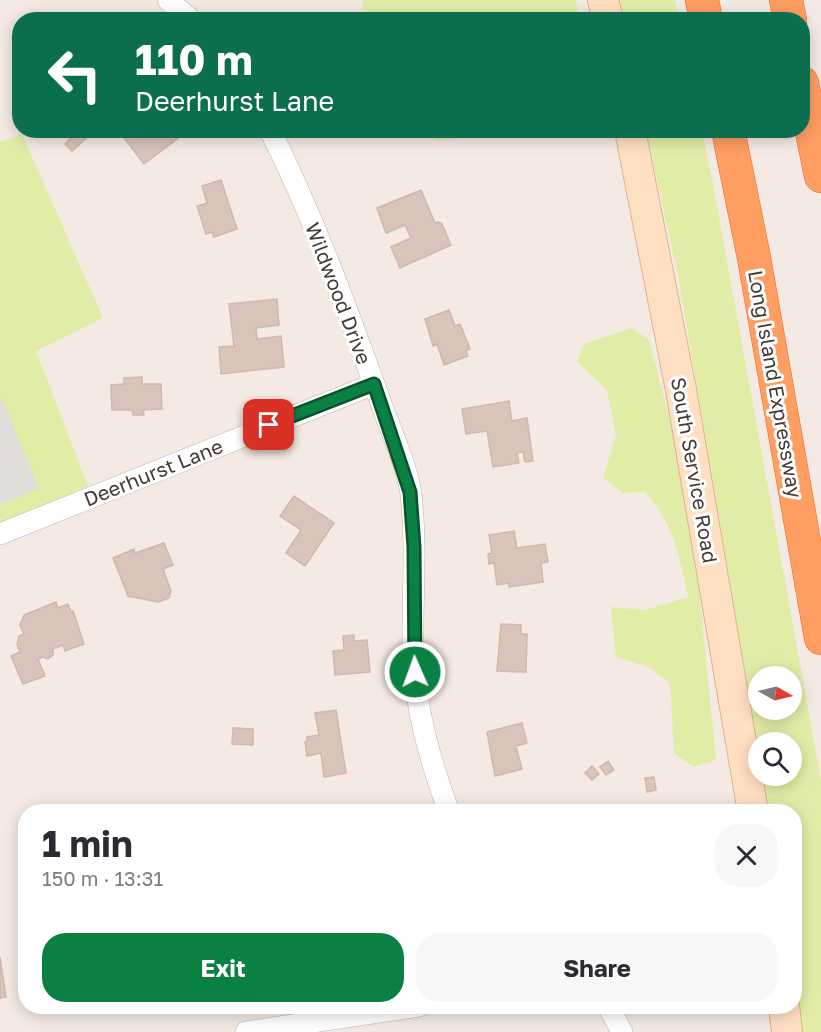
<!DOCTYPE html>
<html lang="en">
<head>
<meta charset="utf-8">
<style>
	body { margin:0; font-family:"Golos Text",sans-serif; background:#f7f7f7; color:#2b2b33; height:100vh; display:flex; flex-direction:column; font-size:22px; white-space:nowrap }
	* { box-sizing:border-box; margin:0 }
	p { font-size:20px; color:#7c7c81 }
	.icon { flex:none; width:33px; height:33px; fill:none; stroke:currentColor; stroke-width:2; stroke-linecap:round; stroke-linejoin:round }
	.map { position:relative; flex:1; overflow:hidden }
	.drawer { position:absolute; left:18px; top:804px; width:784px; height:210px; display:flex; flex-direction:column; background:#fff; border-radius:24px; box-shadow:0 3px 15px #0003 }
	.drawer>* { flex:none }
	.guide { position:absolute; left:12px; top:12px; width:798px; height:126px; border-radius:24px; box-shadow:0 3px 15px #0003; background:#0b6e4f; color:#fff; overflow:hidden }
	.needle { width:39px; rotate:98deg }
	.fabs { position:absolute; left:748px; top:666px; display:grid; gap:12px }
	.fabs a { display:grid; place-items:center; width:54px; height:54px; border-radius:50%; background:#fff; box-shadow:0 3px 15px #0003; font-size:30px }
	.pin { position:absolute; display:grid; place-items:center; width:51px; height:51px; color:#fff; margin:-26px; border-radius:12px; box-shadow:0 3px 9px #0006 }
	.me { position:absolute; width:66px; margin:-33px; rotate:358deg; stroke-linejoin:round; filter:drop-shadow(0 0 4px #0008) }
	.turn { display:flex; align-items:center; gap:21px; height:126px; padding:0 24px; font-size:27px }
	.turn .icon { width:78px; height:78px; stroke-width:2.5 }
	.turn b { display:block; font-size:42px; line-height:51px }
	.round { display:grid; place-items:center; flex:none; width:63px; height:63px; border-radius:24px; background:#f7f7f7 }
	.head { display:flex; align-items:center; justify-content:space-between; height:102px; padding:0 24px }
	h1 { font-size:36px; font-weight:700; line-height:45px }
	.primary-button { display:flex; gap:12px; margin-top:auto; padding:12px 24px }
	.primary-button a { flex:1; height:69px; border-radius:24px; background:#0b8043; color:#fff; font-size:24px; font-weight:700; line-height:69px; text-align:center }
	.primary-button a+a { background:#f7f7f7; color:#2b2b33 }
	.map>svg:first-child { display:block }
</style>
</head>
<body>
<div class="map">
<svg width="821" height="1032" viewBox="0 0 821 1032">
	<rect width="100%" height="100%" fill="#f4eae3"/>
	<!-- green -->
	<g fill="#e1eda7" fill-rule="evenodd">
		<path d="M 363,0 L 576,0 L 579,19 L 377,19 L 362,9 Z"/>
		<path d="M 619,0 L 675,0 L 679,19 L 623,19 Z"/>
		<path d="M 430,131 L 514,131 L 505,135 L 435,140 Z"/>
		<path d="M 646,131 L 702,131 L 712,178 L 821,780 L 821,1032 L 801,1032 L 795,990 L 795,812 L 769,811 L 763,776 L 792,776 L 792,742 L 759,742 L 759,752 L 678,275 ZM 759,676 L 792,676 L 792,710 L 759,710 Z"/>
		<path d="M 22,134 L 103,318 L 36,351 L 88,486 L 0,523 L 0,142 Z"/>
		<path d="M 632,328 L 649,340 L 676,443 L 699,589 L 716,760 L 694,767 L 674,753 L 670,683 L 650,668 L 616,657 L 611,607 L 645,610 L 688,597 C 680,557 673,521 644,492 L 623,493 L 603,478 L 616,435 L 607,390 L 577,361 L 584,344 Z"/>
	</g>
	<!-- parking -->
	<path fill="#e1dcd9" d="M 2,398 L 39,488 L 0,504 L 0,399 Z"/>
	<!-- building -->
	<g fill="#d9c4bb" stroke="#d2b7aa" stroke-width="1.5">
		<path d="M 78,130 L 83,130 L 89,136 L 72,151 L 65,144 Z"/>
		<path d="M 128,130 L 189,130 L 144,164 L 122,135 Z"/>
		<path d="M 221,180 L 237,229 L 214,237 L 212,232 L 206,234 L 197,206 L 207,203 L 202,186 Z"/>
		<path d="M 421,190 L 435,223 L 439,222 L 442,224 L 451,245 L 400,268 L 391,247 L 411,238 L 405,225 L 386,233 L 377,208 Z"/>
		<path d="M 277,299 L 279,325 L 256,328 L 257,339 L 281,336 L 284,367 L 221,374 L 219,347 L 234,346 L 229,304 Z"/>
		<path d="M 449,310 L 455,326 L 460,324 L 470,349 L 466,351 L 468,356 L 444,365 L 437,344 L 433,346 L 425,319 Z"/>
		<path d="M 142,377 L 142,384 L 161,384 L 162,409 L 143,410 L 144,415 L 133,415 L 132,410 L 112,410 L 111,385 L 124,384 L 124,378 Z"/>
		<path d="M 509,401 L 512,421 L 527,418 L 533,461 L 525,462 L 523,452 L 517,453 L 519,463 L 493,467 L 487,431 L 466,434 L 462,409 Z"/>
		<path d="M 294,496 L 334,523 L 305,566 L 286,553 L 301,530 L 280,516 Z"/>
		<path d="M 514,531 L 517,548 L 545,544 L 548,562 L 541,563 L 543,582 L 509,587 L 509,583 L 497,585 L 494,563 L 489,564 L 488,554 L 492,553 L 489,535 Z"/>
		<path d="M 164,543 L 173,565 L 163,569 L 171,591 L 169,598 L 158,602 L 128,596 L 113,558 L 134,549 L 135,553 Z"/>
		<path d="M 56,602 L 58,608 L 68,604 L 71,612 L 73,611 L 84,644 L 65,651 L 63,645 L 53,649 L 53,655 L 48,659 L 43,657 L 38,659 L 45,676 L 23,684 L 11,656 L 20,652 L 17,645 L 19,636 L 24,634 L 20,625 L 24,615 Z"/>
		<path d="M 501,624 L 521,625 L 521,634 L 527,634 L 526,672 L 497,671 Z"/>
		<path d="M 354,635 L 354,641 L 367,640 L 370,672 L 335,675 L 333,651 L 344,650 L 343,636 Z"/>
		<path d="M 336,710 L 346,773 L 324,777 L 321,753 L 307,756 L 305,742 L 307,742 L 307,737 L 319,735 L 315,713 Z"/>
		<path d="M 522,723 L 527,743 L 516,746 L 522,769 L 495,776 L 487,732 Z"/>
		<path d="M 233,728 L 253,729 L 253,745 L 232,744 Z"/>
		<path d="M 608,761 L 614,770 L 606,775 L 600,767 Z"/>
		<path d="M 592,766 L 599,774 L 592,780 L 585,773 Z"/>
		<path d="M 654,777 L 656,790 L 647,792 L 645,778 Z"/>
		<path d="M 0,957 L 6,997 L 0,998 Z"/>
	</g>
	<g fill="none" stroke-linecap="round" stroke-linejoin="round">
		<defs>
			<g id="street">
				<path d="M 168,0 L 191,20"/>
				<path d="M 270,130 C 313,216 346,306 378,395 C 388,424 407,465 411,494 C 417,547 412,600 413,653 C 415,708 430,760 449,812"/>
				<path d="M 0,534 L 374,384"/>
				<path d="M 608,1006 L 622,1032"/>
				<path d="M 246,1032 L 419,1006"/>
			</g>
			<g id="secondary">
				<path d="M 603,0 L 608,20"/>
				<path d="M 630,130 L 681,390 L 753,812"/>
				<path d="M 784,1006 L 787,1032"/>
			</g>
			<g id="highway">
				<path d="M 702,0 L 706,20"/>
				<path d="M 786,0 L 790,20"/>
				<path d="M 802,83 L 821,176"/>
				<path d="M 728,130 L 754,258 L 821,638"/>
			</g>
		</defs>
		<!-- street casing -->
		<use href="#street" stroke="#c3b2a8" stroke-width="22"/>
		<!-- secondary casing -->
		<use href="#secondary" stroke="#dbb290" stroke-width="32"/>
		<!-- highway casing -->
		<use href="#highway" stroke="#ed6924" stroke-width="34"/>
		<!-- street -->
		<use href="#street" stroke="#fff" stroke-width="21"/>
		<!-- secondary -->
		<use href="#secondary" stroke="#ffdfc2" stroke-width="30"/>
		<!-- highway -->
		<use href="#highway" stroke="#ff9e63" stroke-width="33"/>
	</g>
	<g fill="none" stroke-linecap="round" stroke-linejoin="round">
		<defs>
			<path id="route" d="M 269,425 L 374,384 L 410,492 L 414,547 L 415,672"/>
		</defs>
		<!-- route casing -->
		<use href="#route" stroke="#07532c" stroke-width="15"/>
		<!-- route -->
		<use href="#route" stroke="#0b8043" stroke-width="10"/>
	</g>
	<g text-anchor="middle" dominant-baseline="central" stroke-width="6" stroke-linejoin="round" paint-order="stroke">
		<!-- street labels -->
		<g font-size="20" fill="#463933" stroke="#fff">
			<text transform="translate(339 293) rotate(69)">Wildwood Drive</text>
			<text transform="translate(776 384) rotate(80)">Long Island Expressway</text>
			<text transform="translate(695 470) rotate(80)">South Service Road</text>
			<text transform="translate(153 472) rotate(-22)">Deerhurst Lane</text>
		</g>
	</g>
</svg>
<div class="fabs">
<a><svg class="needle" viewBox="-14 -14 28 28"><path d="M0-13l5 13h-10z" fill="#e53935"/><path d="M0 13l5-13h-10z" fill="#7c7c81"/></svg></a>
<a><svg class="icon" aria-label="search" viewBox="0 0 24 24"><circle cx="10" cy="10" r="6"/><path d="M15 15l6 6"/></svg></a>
</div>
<div class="pin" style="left:269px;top:425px;background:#d93025"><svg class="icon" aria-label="arrive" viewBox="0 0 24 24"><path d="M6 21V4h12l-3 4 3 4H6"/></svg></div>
<svg class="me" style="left:415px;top:672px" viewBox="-20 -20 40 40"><circle r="17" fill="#0b8043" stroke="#fff" stroke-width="3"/><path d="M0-11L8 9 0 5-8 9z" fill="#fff"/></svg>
<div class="guide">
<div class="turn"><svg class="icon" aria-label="left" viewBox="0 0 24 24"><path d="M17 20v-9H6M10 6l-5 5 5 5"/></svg><div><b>110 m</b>Deerhurst Lane</div></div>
</div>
<section class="drawer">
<div class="head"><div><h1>1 min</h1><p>150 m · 13:31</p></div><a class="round"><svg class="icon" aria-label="close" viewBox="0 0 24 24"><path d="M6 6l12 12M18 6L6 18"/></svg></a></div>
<div class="primary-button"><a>Exit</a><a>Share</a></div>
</section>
</div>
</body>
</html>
